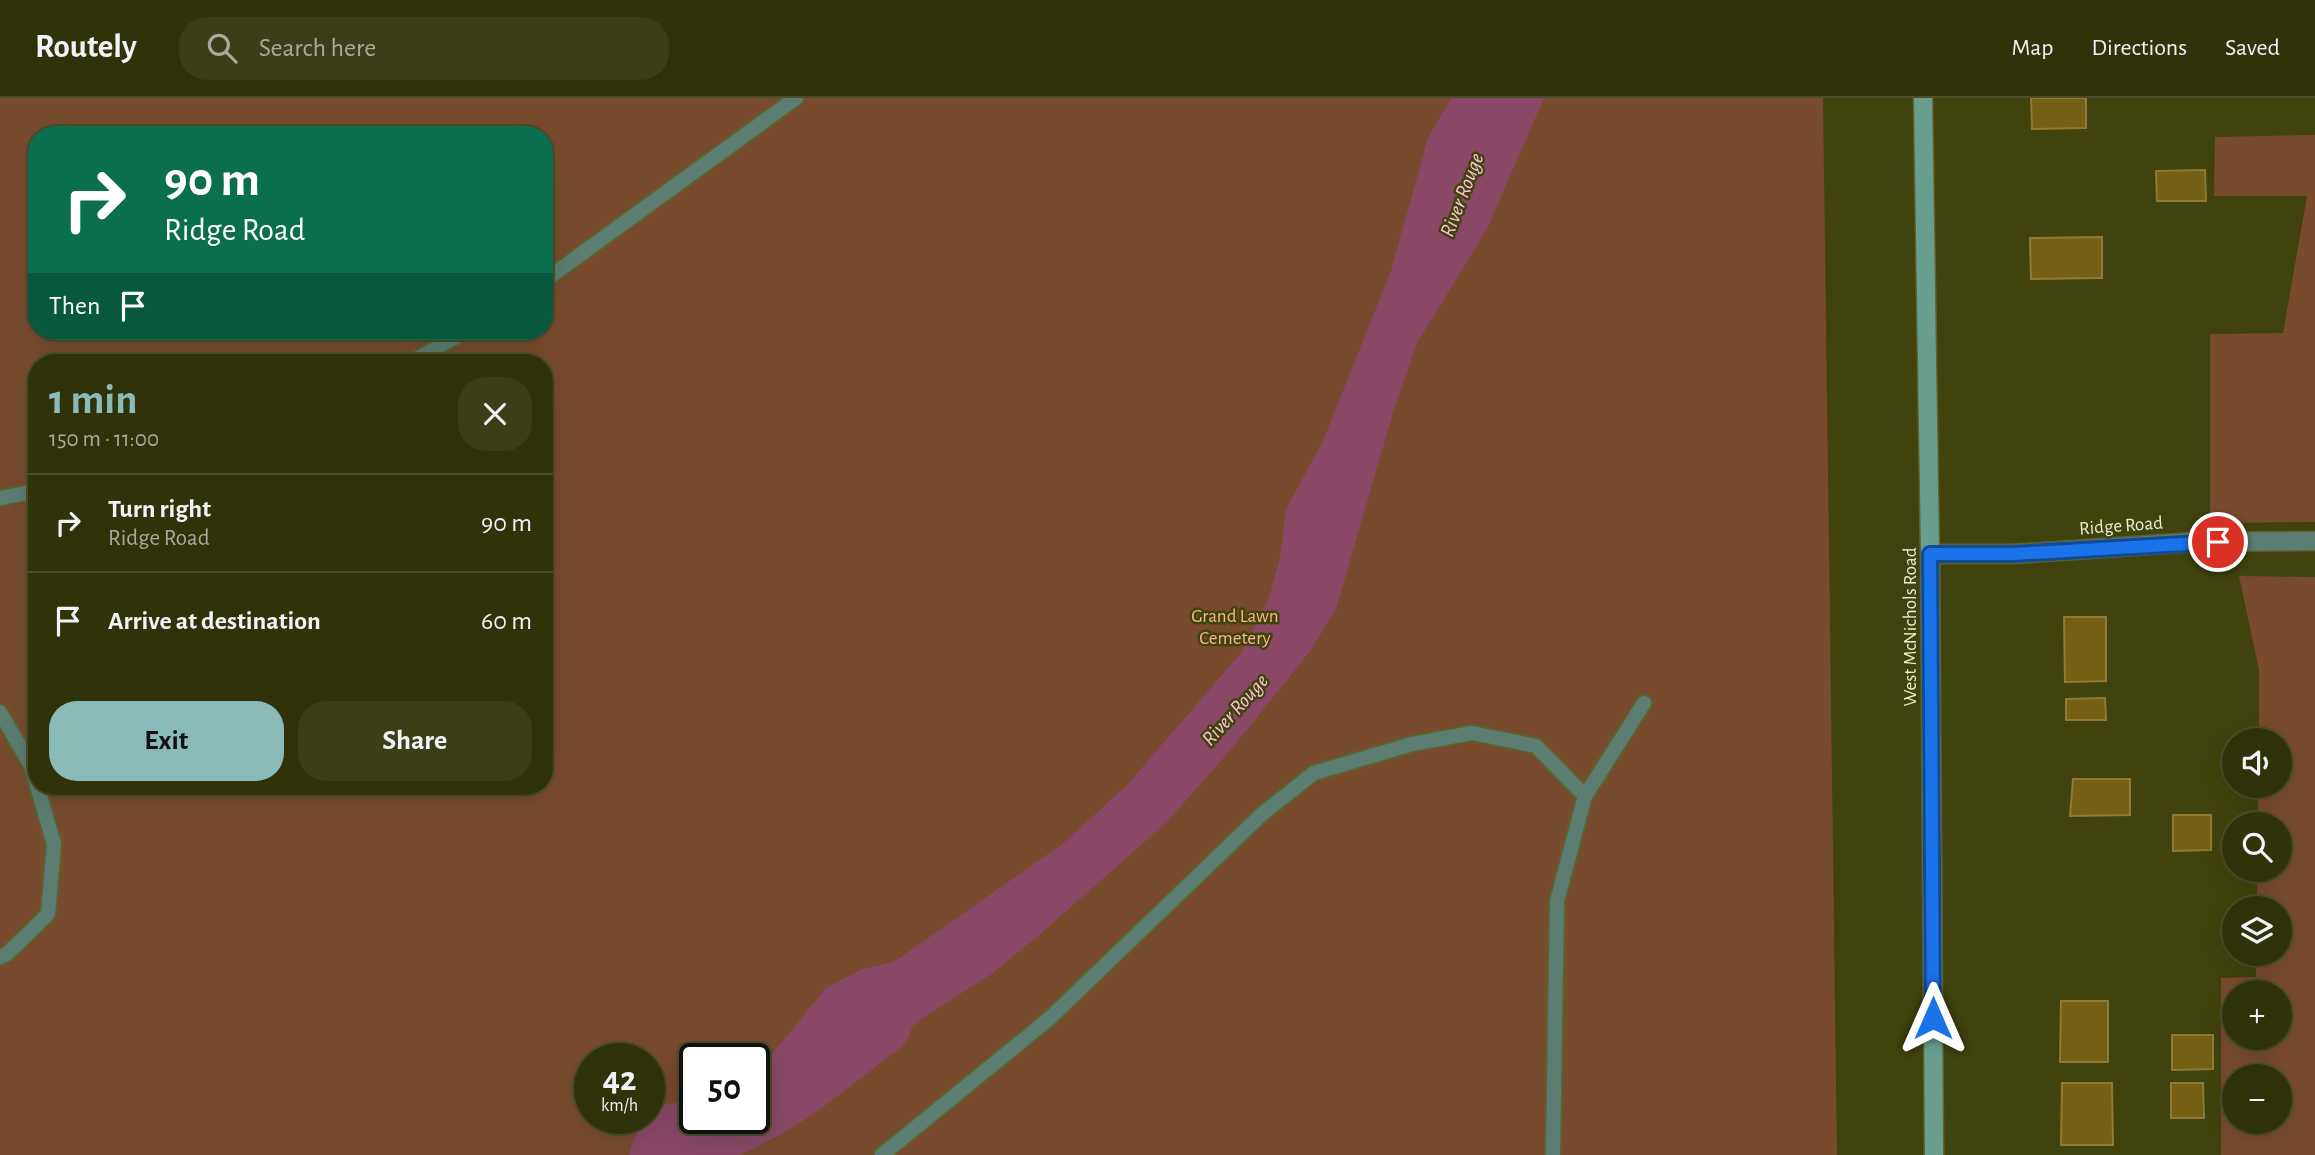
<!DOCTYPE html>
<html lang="en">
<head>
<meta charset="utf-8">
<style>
	body { margin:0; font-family:"Alegreya Sans",sans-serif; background:#3c3e18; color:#f1f3f6; height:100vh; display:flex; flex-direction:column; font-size:26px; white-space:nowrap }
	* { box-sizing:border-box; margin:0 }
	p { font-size:23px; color:#a8aa9c }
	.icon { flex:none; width:38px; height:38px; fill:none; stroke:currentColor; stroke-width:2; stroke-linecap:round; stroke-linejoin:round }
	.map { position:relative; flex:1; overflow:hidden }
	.sheet { position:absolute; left:28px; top:256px; width:525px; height:441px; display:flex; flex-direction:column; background:#30320a; border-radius:28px; box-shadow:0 7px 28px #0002,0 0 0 2px #4b4d2b }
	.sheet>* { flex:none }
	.banner { position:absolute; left:28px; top:28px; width:525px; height:214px; border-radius:28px; box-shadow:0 7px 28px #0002,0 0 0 2px #4b4d2b; background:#0b6e4f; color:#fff; overflow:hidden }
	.buttons { position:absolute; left:2222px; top:630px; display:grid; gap:14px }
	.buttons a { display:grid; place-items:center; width:70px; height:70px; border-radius:50%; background:#30320a; box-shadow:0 7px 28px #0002,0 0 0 2px #4b4d2b; font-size:35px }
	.speed { position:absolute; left:574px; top:945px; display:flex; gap:14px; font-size:35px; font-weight:700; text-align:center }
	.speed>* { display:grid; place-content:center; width:91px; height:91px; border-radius:50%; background:#30320a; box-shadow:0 7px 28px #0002,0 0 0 2px #4b4d2b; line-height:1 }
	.speed small { font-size:18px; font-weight:400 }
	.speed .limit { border:4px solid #111; border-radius:10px; background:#fff; color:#111 }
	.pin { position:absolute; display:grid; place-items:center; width:60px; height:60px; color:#fff; margin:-30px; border:4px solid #fff; border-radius:50%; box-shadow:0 2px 7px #0007 }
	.me { position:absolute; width:77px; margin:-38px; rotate:0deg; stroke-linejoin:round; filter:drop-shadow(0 0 5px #0008) }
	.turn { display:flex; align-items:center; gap:24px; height:147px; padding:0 21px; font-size:32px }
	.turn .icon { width:91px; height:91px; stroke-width:2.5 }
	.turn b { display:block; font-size:49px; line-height:60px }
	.then { display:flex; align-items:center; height:66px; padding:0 21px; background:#0003; gap:14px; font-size:26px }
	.round { display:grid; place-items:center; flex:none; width:74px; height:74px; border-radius:28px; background:#3c3e18 }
	.headline { display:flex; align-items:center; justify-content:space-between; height:119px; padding:0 21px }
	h1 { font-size:42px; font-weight:700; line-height:52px; color:#8bbbb9 }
	.cta { display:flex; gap:14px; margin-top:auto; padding:14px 21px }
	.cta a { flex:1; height:80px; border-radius:28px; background:#8bbbb9; color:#111; font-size:28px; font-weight:700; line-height:80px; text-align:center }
	.cta a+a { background:#3c3e18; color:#f1f3f6 }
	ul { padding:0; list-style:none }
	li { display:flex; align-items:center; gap:21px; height:98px; padding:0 21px; border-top:2px solid #4b4d2b }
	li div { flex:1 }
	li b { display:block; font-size:26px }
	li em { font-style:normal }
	header { display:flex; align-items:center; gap:42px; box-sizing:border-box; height:98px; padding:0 35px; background:#30320a; border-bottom:2px solid #4b4d2b }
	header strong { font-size:33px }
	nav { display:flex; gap:38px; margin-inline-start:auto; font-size:24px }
	.search { width:490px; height:63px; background:#3c3e18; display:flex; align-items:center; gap:18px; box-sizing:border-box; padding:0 24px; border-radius:28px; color:#a8aa9c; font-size:26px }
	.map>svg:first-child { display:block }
</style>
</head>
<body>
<header>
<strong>Routely</strong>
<div class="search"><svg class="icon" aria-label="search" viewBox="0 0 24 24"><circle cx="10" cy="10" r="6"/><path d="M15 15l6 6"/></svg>Search here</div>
<nav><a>Map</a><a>Directions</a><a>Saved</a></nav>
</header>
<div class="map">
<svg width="2315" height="1057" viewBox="0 0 2315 1057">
	<rect width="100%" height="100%" fill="#40430d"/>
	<!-- green -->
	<g fill="#784b2e" fill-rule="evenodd">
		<path d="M 0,0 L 1823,0 L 1837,1057 L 0,1057 ZM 37,37 L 544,37 L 544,233 L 37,233 ZM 37,264 L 544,264 L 544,688 L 37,688 ZM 590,961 L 649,961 L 649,1020 L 590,1020 ZM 695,961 L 754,961 L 754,1020 L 695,1020 Z"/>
		<path d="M 2315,37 L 2315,424 L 2210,425 L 2210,236 L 2283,235 L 2307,98 L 2214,98 L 2215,39 Z"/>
		<path d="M 2239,478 L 2315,479 L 2315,1057 L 2221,1057 L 2221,880 L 2256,879 L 2256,856 L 2280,856 L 2280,810 L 2257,810 L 2257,772 L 2280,772 L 2280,726 L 2258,726 L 2258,688 L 2280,688 L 2280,642 L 2259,642 L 2259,572 ZM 2280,894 L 2280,940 L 2235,940 L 2235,894 ZM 2235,978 L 2280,978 L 2280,1024 L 2235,1024 Z"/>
	</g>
	<!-- water -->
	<path fill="#894966" d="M 1451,0 L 1544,0 L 1487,131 L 1417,245 L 1394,311 L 1336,511 L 1311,552 L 1233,649 L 1167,724 L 1037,839 L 990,877 L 921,921 L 885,952 L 834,975 L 792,983 L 776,1014 L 751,1030 L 693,1037 L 656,1057 L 629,1057 L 632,1045 L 644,1020 L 649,1020 L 649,1013 L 666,1006 L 695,1002 L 695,1020 L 754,1020 L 754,975 L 763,967 L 827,889 L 863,871 L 894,864 L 1065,744 L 1128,686 L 1241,555 L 1269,500 L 1280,460 L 1286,411 L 1322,345 L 1391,173 L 1428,40 Z"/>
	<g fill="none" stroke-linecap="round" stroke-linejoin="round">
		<!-- river -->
		<g stroke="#894966" stroke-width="63">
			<path d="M 754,1015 C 801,991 838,956 880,926"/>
			<path d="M 670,1057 L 744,1020"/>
		</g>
	</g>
	<!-- building -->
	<g fill="#745f14" stroke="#8f7a36" stroke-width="2">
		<path d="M 2031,0 L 2086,0 L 2086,30 L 2032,31 Z"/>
		<path d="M 2205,72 L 2206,103 L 2157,103 L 2156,73 Z"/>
		<path d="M 2102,139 L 2102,180 L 2031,181 L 2030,140 Z"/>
		<path d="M 2064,519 L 2106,519 L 2106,583 L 2065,584 Z"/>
		<path d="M 2105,600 L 2106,622 L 2066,622 L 2066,601 Z"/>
		<path d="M 2231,668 L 2235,668 L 2235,688 L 2253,688 L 2231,688 Z"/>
		<path d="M 2073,681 L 2130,681 L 2130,717 L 2070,718 Z"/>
		<path d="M 2173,717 L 2211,717 L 2211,752 L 2173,753 Z"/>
		<path d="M 2061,903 L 2108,903 L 2108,964 L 2060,964 Z"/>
		<path d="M 2172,937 L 2213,937 L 2213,971 L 2172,972 Z"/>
		<path d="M 2062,985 L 2112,985 L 2113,1047 L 2061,1047 Z"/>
		<path d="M 2171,985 L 2203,985 L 2204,1020 L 2171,1020 Z"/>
	</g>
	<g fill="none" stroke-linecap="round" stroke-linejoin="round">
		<defs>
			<g id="service">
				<path d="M 544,183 L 796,0"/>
				<path d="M 411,264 L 467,233"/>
				<path d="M 0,400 L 37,393"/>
				<path d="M 0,614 L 31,668 L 37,687"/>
				<path d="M 0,859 L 7,856 L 48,816 L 54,746 L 37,688"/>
				<path d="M 882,1057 L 1050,920 L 1262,716 L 1314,675 L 1412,646 L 1472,635 L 1536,648 L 1585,698"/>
				<path d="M 1553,1057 L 1557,803 L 1585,698 L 1644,605"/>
			</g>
			<path id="minor" d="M 1930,456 L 2013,456 L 2194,444 L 2315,443"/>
			<path id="secondary" d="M 1923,0 L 1930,456 L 1934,1057"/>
		</defs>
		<!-- service casing -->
		<use href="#service" stroke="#5e622f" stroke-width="18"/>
		<!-- minor casing -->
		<use href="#minor" stroke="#5e622f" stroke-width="21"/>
		<!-- secondary casing -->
		<use href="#secondary" stroke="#5e622f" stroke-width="21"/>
		<!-- service -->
		<use href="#service" stroke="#5c7d72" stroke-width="14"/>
		<!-- minor -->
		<use href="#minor" stroke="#5c7d72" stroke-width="18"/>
		<!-- secondary -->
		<use href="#secondary" stroke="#699e8e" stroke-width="18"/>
	</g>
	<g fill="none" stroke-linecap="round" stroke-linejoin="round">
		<defs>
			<path id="route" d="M 1933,920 L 1930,456 L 2013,456 L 2218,444"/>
		</defs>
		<!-- route casing -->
		<use href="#route" stroke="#114b97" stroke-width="18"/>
		<!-- route -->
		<use href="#route" stroke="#1a73e8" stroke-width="12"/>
	</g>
	<g text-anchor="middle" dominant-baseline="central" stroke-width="5" stroke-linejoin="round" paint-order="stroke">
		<!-- street labels -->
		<g font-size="19" fill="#e9edcb" stroke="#40430d">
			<text transform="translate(2121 428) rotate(-4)">Ridge Road</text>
			<text transform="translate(1910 529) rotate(-90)">West McNichols Road</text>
		</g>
		<!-- park labels -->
		<g font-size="19" fill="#fcb78c" stroke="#40430d">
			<text x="1235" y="518">Grand Lawn<tspan x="1235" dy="22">Cemetery</tspan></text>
		</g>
		<!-- water labels -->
		<g font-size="21" font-style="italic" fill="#ffc3db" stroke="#40430d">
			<text transform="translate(1462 97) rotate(-69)">River Rouge</text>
			<text transform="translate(1235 612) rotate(-48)">River Rouge</text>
		</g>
	</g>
</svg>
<div class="buttons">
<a><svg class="icon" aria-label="sound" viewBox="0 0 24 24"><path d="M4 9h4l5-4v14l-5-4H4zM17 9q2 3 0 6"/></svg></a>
<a><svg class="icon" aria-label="search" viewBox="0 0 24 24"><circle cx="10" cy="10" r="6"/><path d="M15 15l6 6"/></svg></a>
<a><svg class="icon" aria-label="layers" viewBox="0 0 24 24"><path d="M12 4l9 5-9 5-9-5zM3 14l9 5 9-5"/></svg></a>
<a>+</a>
<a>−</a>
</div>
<div class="speed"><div>42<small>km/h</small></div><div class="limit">50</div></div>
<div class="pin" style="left:2218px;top:444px;background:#d93025"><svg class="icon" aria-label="arrive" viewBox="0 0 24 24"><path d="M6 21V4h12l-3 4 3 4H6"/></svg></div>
<svg class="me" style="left:1933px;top:920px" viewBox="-20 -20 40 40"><path d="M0-17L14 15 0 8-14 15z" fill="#1a73e8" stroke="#fff" stroke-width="4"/></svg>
<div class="banner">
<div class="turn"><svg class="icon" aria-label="right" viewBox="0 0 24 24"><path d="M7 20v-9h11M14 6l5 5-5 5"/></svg><div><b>90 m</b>Ridge Road</div></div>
<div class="then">Then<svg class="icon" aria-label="arrive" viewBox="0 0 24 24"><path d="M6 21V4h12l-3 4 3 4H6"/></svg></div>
</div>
<section class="sheet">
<div class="headline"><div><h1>1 min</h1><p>150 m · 11:00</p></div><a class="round"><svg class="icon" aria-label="close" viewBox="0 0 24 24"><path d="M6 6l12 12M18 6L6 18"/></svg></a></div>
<ul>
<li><svg class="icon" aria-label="right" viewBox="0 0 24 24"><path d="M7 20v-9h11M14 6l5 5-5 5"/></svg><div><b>Turn right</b><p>Ridge Road</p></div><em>90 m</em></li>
<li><svg class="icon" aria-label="arrive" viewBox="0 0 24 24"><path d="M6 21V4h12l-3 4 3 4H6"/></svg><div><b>Arrive at destination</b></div><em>60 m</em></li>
</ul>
<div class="cta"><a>Exit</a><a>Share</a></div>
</section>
</div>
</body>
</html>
